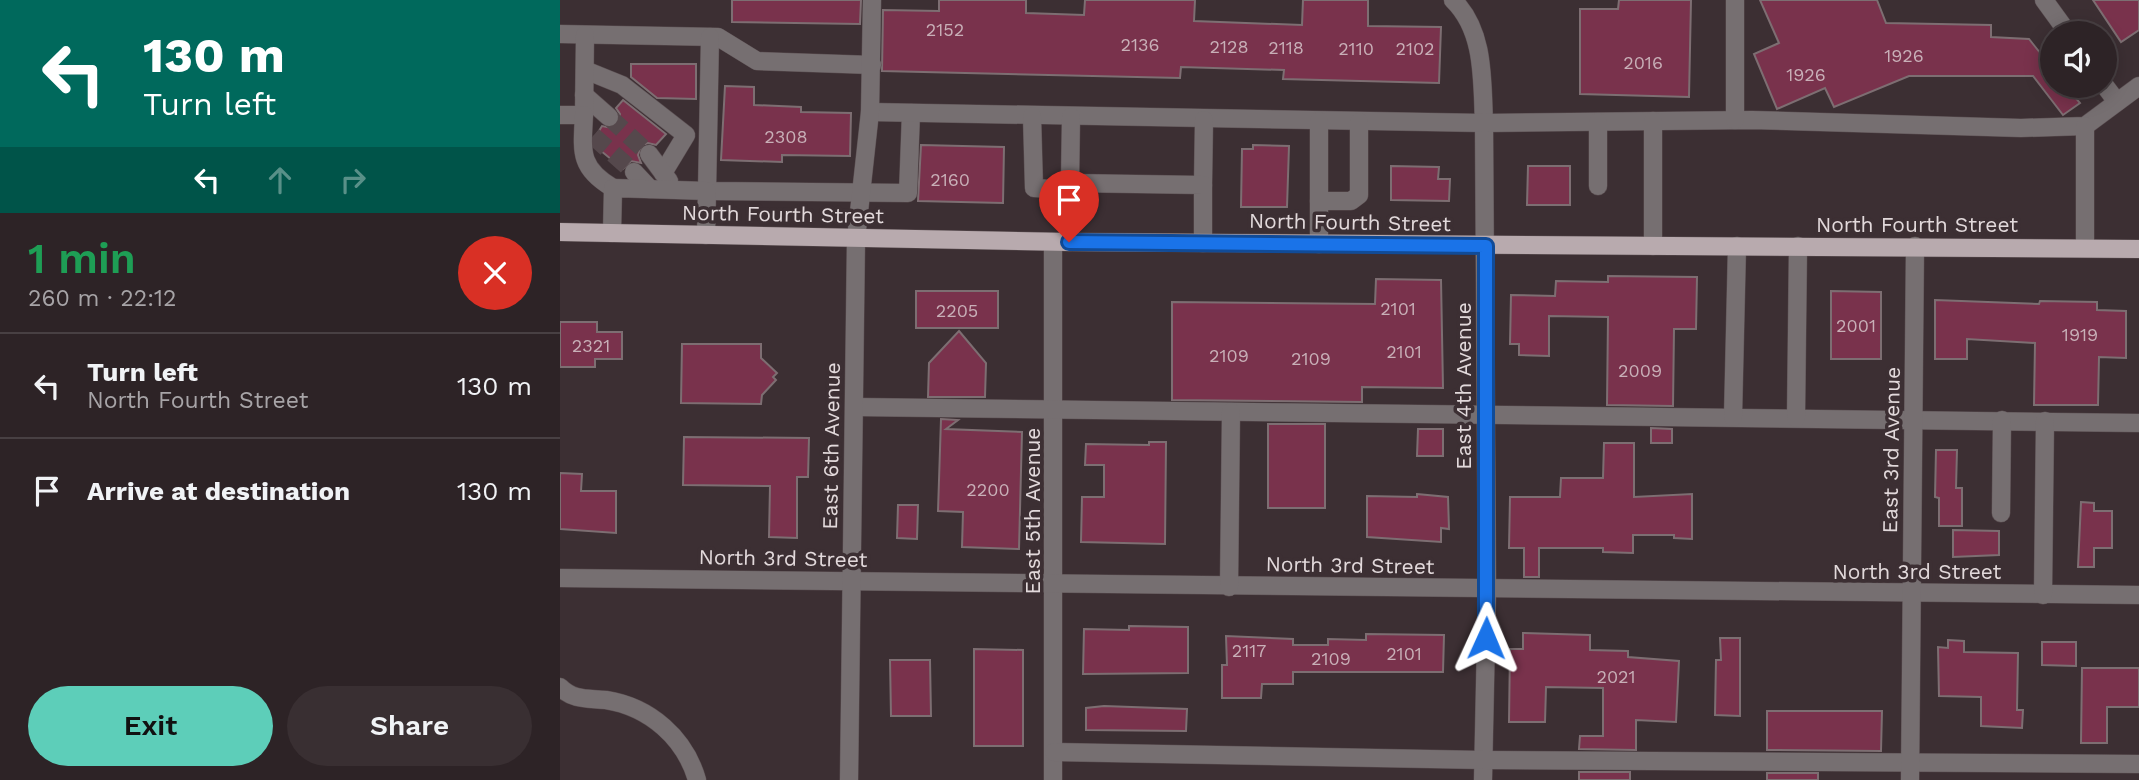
<!DOCTYPE html>
<html lang="en">
<head>
<meta charset="utf-8">
<style>
	body { margin:0; font-family:"Work Sans",sans-serif; background:#392f32; color:#f1f3f6; height:100vh; display:flex; flex-direction:column; font-size:26px; white-space:nowrap }
	* { box-sizing:border-box; margin:0 }
	p { font-size:23px; color:#a7a4a7 }
	.icon { flex:none; width:38px; height:38px; fill:none; stroke:currentColor; stroke-width:2; stroke-linecap:round; stroke-linejoin:round }
	.map { position:relative; flex:1; overflow:hidden }
	.details { display:flex; flex-direction:column; background:#2d2326; width:560px }
	.details>* { flex:none }
	.hud { background:#00695c; color:#fff; overflow:hidden }
	.buttons { position:absolute; left:1480px; top:21px; display:grid; gap:14px }
	.buttons a { display:grid; place-items:center; width:77px; height:77px; border-radius:50%; background:#2d2326; box-shadow:0 4px 18px #0003,0 0 0 2px #484043; font-size:35px }
	.pin { position:absolute; display:grid; place-items:center; width:60px; height:60px; color:#fff; margin:-72px -30px; border-radius:50% 50% 50% 0; rotate:-45deg; box-shadow:0 0 7px #0007 }
	.pin .icon { rotate:45deg }
	.me { position:absolute; width:77px; margin:-38px; rotate:1deg; stroke-linejoin:round; filter:drop-shadow(0 0 5px #0008) }
	.turn { display:flex; align-items:center; gap:24px; height:147px; padding:0 28px; font-size:32px }
	.turn .icon { width:91px; height:91px; stroke-width:2.5 }
	.turn b { display:block; font-size:49px; line-height:60px }
	.lanes { display:flex; align-items:center; height:66px; padding:0 28px; background:#0003; justify-content:center; gap:35px; direction:ltr }
	.lanes .off { opacity:.35 }
	.round { display:grid; place-items:center; flex:none; width:74px; height:74px; border-radius:37px; background:#392f32 }
	.headline { display:flex; align-items:center; justify-content:space-between; height:119px; padding:0 28px }
	h1 { font-size:42px; font-weight:600; line-height:52px; color:#1e9e55 }
	.primary-button { display:flex; gap:14px; margin-top:auto; padding:14px 28px }
	.primary-button a { flex:1; height:80px; border-radius:42px; background:#5dceb9; color:#111; font-size:28px; font-weight:600; line-height:80px; text-align:center }
	.primary-button a+a { background:#392f32; color:#f1f3f6 }
	ul { padding:0; list-style:none }
	li { display:flex; align-items:center; gap:21px; height:105px; padding:0 28px; border-top:2px solid #484043 }
	li div { flex:1 }
	li b { display:block; font-size:26px }
	li em { font-style:normal }
	main { display:flex; flex:1; min-height:0 }
	.map>svg:first-child { display:block }
</style>
</head>
<body>
<main>
<section class="details">
<div class="hud">
<div class="turn"><svg class="icon" aria-label="left" viewBox="0 0 24 24"><path d="M17 20v-9H6M10 6l-5 5 5 5"/></svg><div><b>130 m</b>Turn left</div></div>
<div class="lanes"><svg class="icon" aria-label="left" viewBox="0 0 24 24"><path d="M17 20v-9H6M10 6l-5 5 5 5"/></svg><svg class="icon off" aria-label="ahead" viewBox="0 0 24 24"><path d="M12 20V5M6 11l6-6 6 6"/></svg><svg class="icon off" aria-label="right" viewBox="0 0 24 24"><path d="M7 20v-9h11M14 6l5 5-5 5"/></svg></div>
</div>
<div class="headline"><div><h1>1 min</h1><p>260 m · 22:12</p></div><a class="round" style="background:#d93025;color:#fff"><svg class="icon" aria-label="close" viewBox="0 0 24 24"><path d="M6 6l12 12M18 6L6 18"/></svg></a></div>
<ul>
<li><svg class="icon" aria-label="left" viewBox="0 0 24 24"><path d="M17 20v-9H6M10 6l-5 5 5 5"/></svg><div><b>Turn left</b><p>North Fourth Street</p></div><em>130 m</em></li>
<li><svg class="icon" aria-label="arrive" viewBox="0 0 24 24"><path d="M6 21V4h12l-3 4 3 4H6"/></svg><div><b>Arrive at destination</b></div><em>130 m</em></li>
</ul>
<div class="primary-button"><a>Exit</a><a>Share</a></div>
</section>
<div class="map">
<svg width="1579" height="780" viewBox="0 0 1579 780">
	<rect width="100%" height="100%" fill="#3c2f33"/>
	<!-- building -->
	<g fill="#79324c" stroke="#7d6e72" stroke-width="2">
		<path d="M 172,0 L 301,0 L 300,24 L 172,22 Z"/>
		<path d="M 379,0 L 466,0 L 466,13 L 524,15 L 525,0 L 635,0 L 634,21 L 742,25 L 743,0 L 808,0 L 808,26 L 881,27 L 879,83 L 723,79 L 724,70 L 621,67 L 620,78 L 322,71 L 323,10 L 379,11 Z"/>
		<path d="M 1059,0 L 1131,0 L 1129,97 L 1020,94 L 1020,9 L 1058,9 Z"/>
		<path d="M 1200,0 L 1317,0 L 1326,23 L 1431,25 L 1431,37 L 1469,39 L 1493,69 L 1493,86 L 1506,86 L 1520,103 L 1503,115 L 1473,76 L 1349,76 L 1274,107 L 1265,88 L 1217,109 L 1194,54 L 1219,43 Z"/>
		<path d="M 1533,0 L 1579,0 L 1579,30 L 1561,42 Z"/>
		<path d="M 71,64 L 136,64 L 136,99 L 97,98 L 71,77 Z"/>
		<path d="M 165,86 L 194,87 L 194,105 L 241,107 L 241,112 L 291,113 L 290,156 L 222,155 L 222,162 L 161,160 Z"/>
		<path d="M 63,100 L 106,134 L 96,145 L 88,143 L 82,145 L 78,155 L 81,163 L 71,161 L 63,169 L 35,146 L 34,139 L 42,126 L 52,128 L 58,124 L 60,114 L 56,108 Z"/>
		<path d="M 361,145 L 444,147 L 443,203 L 358,201 Z"/>
		<path d="M 693,145 L 729,146 L 727,207 L 681,207 L 682,149 L 693,149 Z"/>
		<path d="M 831,166 L 879,167 L 878,179 L 890,179 L 889,201 L 831,200 Z"/>
		<path d="M 968,166 L 1010,166 L 1010,205 L 967,205 Z"/>
		<path d="M 1048,276 L 1137,277 L 1136,329 L 1114,329 L 1113,406 L 1047,405 L 1048,317 L 989,316 L 989,356 L 959,355 L 959,344 L 950,344 L 951,295 L 995,296 L 996,281 L 1048,282 Z"/>
		<path d="M 816,279 L 881,280 L 883,388 L 802,387 L 802,402 L 612,400 L 612,302 L 815,304 Z"/>
		<rect x="356" y="291" width="82" height="37"/>
		<path d="M 1271,291 L 1321,292 L 1321,359 L 1271,359 Z"/>
		<path d="M 1375,300 L 1479,304 L 1480,301 L 1537,302 L 1537,310 L 1566,311 L 1566,358 L 1539,357 L 1538,405 L 1474,405 L 1475,343 L 1407,339 L 1407,359 L 1375,359 Z"/>
		<path d="M 0,322 L 37,322 L 37,332 L 62,332 L 62,359 L 35,359 L 35,367 L 0,367 Z"/>
		<path d="M 399,331 L 426,363 L 425,397 L 368,397 L 369,363 Z"/>
		<path d="M 122,344 L 201,344 L 201,358 L 217,373 L 213,377 L 216,380 L 202,395 L 201,404 L 121,403 Z"/>
		<path d="M 381,419 L 398,420 L 386,429 L 462,432 L 459,549 L 402,547 L 403,512 L 378,511 Z"/>
		<rect x="708" y="424" width="57" height="84"/>
		<path d="M 1091,428 L 1112,429 L 1112,443 L 1091,443 Z"/>
		<path d="M 858,429 L 883,429 L 883,456 L 857,456 Z"/>
		<path d="M 124,437 L 249,438 L 248,477 L 237,477 L 237,538 L 209,537 L 210,486 L 123,485 Z"/>
		<path d="M 589,442 L 606,442 L 605,544 L 521,542 L 522,497 L 544,497 L 544,465 L 525,465 L 526,444 L 589,445 Z"/>
		<path d="M 1044,443 L 1074,443 L 1074,497 L 1132,494 L 1132,539 L 1114,538 L 1114,535 L 1073,535 L 1073,553 L 1043,552 L 1043,548 L 979,548 L 979,577 L 964,577 L 964,548 L 949,548 L 950,497 L 1000,497 L 1001,478 L 1043,478 Z"/>
		<path d="M 1376,450 L 1397,450 L 1396,488 L 1402,488 L 1402,526 L 1379,526 L 1379,498 L 1375,497 Z"/>
		<path d="M 0,473 L 22,474 L 21,491 L 56,491 L 56,533 L 0,529 Z"/>
		<path d="M 857,494 L 888,497 L 889,529 L 881,528 L 881,542 L 807,537 L 807,496 L 857,497 Z"/>
		<path d="M 1521,502 L 1534,503 L 1534,511 L 1552,511 L 1552,548 L 1534,548 L 1534,567 L 1518,567 Z"/>
		<path d="M 338,505 L 358,505 L 357,539 L 337,538 Z"/>
		<path d="M 1393,530 L 1439,531 L 1439,555 L 1393,557 Z"/>
		<path d="M 569,626 L 628,627 L 628,673 L 523,674 L 524,629 L 569,630 Z"/>
		<path d="M 963,633 L 1030,635 L 1030,650 L 1068,651 L 1068,657 L 1119,661 L 1116,722 L 1076,720 L 1076,750 L 1019,749 L 1020,736 L 1043,736 L 1043,688 L 986,687 L 985,722 L 949,722 L 950,649 L 963,649 Z"/>
		<path d="M 806,634 L 884,635 L 883,672 L 733,672 L 733,684 L 702,684 L 701,698 L 662,698 L 662,665 L 667,665 L 666,636 L 733,639 L 733,645 L 768,645 L 768,639 L 806,640 Z"/>
		<path d="M 1160,638 L 1180,638 L 1180,716 L 1155,715 L 1156,660 L 1161,660 Z"/>
		<path d="M 1388,640 L 1404,641 L 1404,652 L 1458,653 L 1457,710 L 1463,710 L 1462,728 L 1421,726 L 1421,697 L 1379,696 L 1378,647 L 1388,648 Z"/>
		<path d="M 1482,642 L 1516,642 L 1516,666 L 1482,665 Z"/>
		<path d="M 414,649 L 463,650 L 463,746 L 414,746 Z"/>
		<path d="M 330,660 L 370,660 L 371,716 L 331,716 Z"/>
		<path d="M 1522,668 L 1579,668 L 1579,707 L 1547,707 L 1547,743 L 1521,743 Z"/>
		<path d="M 544,706 L 627,709 L 626,731 L 526,730 L 526,708 Z"/>
		<path d="M 1207,711 L 1322,711 L 1321,751 L 1207,750 Z"/>
		<rect x="1019" y="772" width="51" height="8"/>
		<rect x="1207" y="773" width="51" height="7"/>
	</g>
	<g fill="none" stroke-linecap="round" stroke-linejoin="round">
		<!-- minor-tunnel -->
		<g stroke="#55484c" stroke-width="18" stroke-dasharray="18 9" stroke-linecap="butt">
			<path d="M 49,117 L 89,154"/>
			<path d="M 33,136 L 74,172"/>
		</g>
		<defs>
			<g id="minor">
				<path d="M 893,0 C 925,31 922,81 924,123 L 927,590 L 923,780"/>
				<path d="M 1484,0 L 1508,33"/>
				<path d="M 0,34 L 158,37 L 197,61 L 312,65"/>
				<path d="M 150,37 L 147,191 L 348,193 L 351,113"/>
				<path d="M 25,70 L 62,85 L 126,135 L 103,173"/>
				<path d="M 1545,86 L 1557,102"/>
				<path d="M 24,95 L 49,117"/>
				<path d="M 310,112 L 924,123 L 1192,120 L 1461,128 L 1525,126 L 1579,86"/>
				<path d="M 0,115 L 24,115 L 25,35"/>
				<path d="M 24,115 C 22,152 19,168 53,188"/>
				<path d="M 472,116 L 474,188 L 510,190"/>
				<path d="M 1175,120 L 1175,0"/>
				<path d="M 1525,126 L 1525,248"/>
				<path d="M 89,154 L 109,181"/>
				<path d="M 74,172 L 90,189"/>
				<path d="M 510,183 L 511,117"/>
				<path d="M 643,185 L 644,120"/>
				<path d="M 1038,186 L 1038,122"/>
				<path d="M 759,201 L 791,201 L 799,195 L 799,122"/>
				<path d="M 52,233 L 53,188 L 147,191 L 146,235"/>
				<path d="M 493,242 L 493,780"/>
				<path d="M 509,242 L 510,183 L 643,185 L 643,243"/>
				<path d="M 759,244 L 759,121"/>
				<path d="M 1093,246 L 1093,121"/>
				<path d="M 295,407 L 1579,423"/>
				<path d="M 1173,417 L 1177,246"/>
				<path d="M 1236,418 L 1238,246"/>
				<path d="M 1441,513 L 1442,420"/>
				<path d="M 0,578 L 1579,595"/>
				<path d="M 669,587 L 671,412"/>
				<path d="M 1483,595 L 1485,421"/>
				<path d="M 0,687 C 14,701 28,698 46,700 C 90,707 125,738 137,780"/>
				<path d="M 494,752 L 923,760 L 1579,764"/>
				<path d="M 289,780 L 296,239 L 310,112 L 312,0"/>
				<path d="M 1350,780 L 1355,246"/>
			</g>
			<path id="major" d="M 0,232 L 509,242 L 1579,249"/>
		</defs>
		<!-- minor casing -->
		<use href="#minor" stroke="#5a4e51" stroke-width="19"/>
		<!-- major casing -->
		<use href="#major" stroke="#5a4e51" stroke-width="19"/>
		<!-- minor -->
		<use href="#minor" stroke="#766f71" stroke-width="18"/>
		<!-- major -->
		<use href="#major" stroke="#b8aaae" stroke-width="18"/>
	</g>
	<g fill="none" stroke-linecap="round" stroke-linejoin="round">
		<defs>
			<path id="route" d="M 509,242 L 926,246 L 926,638"/>
		</defs>
		<!-- route casing -->
		<use href="#route" stroke="#114b97" stroke-width="18"/>
		<!-- route -->
		<use href="#route" stroke="#1a73e8" stroke-width="12"/>
	</g>
	<g text-anchor="middle" dominant-baseline="central" stroke-width="7" stroke-linejoin="round" paint-order="stroke">
		<!-- number labels -->
		<g font-size="18" fill="#c8afb7">
			<text x="385" y="29">2152</text>
			<text x="580" y="44">2136</text>
			<text x="669" y="46">2128</text>
			<text x="726" y="47">2118</text>
			<text x="796" y="48">2110</text>
			<text x="855" y="48">2102</text>
			<text x="1344" y="55">1926</text>
			<text x="1083" y="62">2016</text>
			<text x="1246" y="74">1926</text>
			<text x="226" y="136">2308</text>
			<text x="390" y="179">2160</text>
			<text x="838" y="308">2101</text>
			<text x="397" y="310">2205</text>
			<text x="1296" y="325">2001</text>
			<text x="1520" y="334">1919</text>
			<text x="31" y="345">2321</text>
			<text x="844" y="351">2101</text>
			<text x="669" y="355">2109</text>
			<text x="751" y="358">2109</text>
			<text x="1080" y="370">2009</text>
			<text x="428" y="489">2200</text>
			<text x="689" y="650">2117</text>
			<text x="844" y="653">2101</text>
			<text x="771" y="658">2109</text>
			<text x="1056" y="676">2021</text>
		</g>
		<!-- street labels -->
		<g font-size="21" fill="#e2d9db" stroke="#3c2f33">
			<text transform="translate(223 214) rotate(1)">North Fourth Street</text>
			<text transform="translate(790 222) rotate(1)">North Fourth Street</text>
			<text x="1357" y="224">North Fourth Street</text>
			<text transform="translate(903 386) rotate(-90)">East 4th Avenue</text>
			<text transform="translate(271 446) rotate(-89)">East 6th Avenue</text>
			<text transform="translate(1331 450) rotate(-89)">East 3rd Avenue</text>
			<text transform="translate(472 511) rotate(-90)">East 5th Avenue</text>
			<text transform="translate(223 558) rotate(1)">North 3rd Street</text>
			<text transform="translate(790 565) rotate(1)">North 3rd Street</text>
			<text x="1357" y="571">North 3rd Street</text>
		</g>
	</g>
</svg>
<div class="buttons">
<a><svg class="icon" aria-label="sound" viewBox="0 0 24 24"><path d="M4 9h4l5-4v14l-5-4H4zM17 9q2 3 0 6"/></svg></a>
</div>
<div class="pin" style="left:509px;top:242px;background:#d93025"><svg class="icon" aria-label="arrive" viewBox="0 0 24 24"><path d="M6 21V4h12l-3 4 3 4H6"/></svg></div>
<svg class="me" style="left:926px;top:638px" viewBox="-20 -20 40 40"><path d="M0-17L14 15 0 8-14 15z" fill="#1a73e8" stroke="#fff" stroke-width="4"/></svg>
</div>
</main>
</body>
</html>
